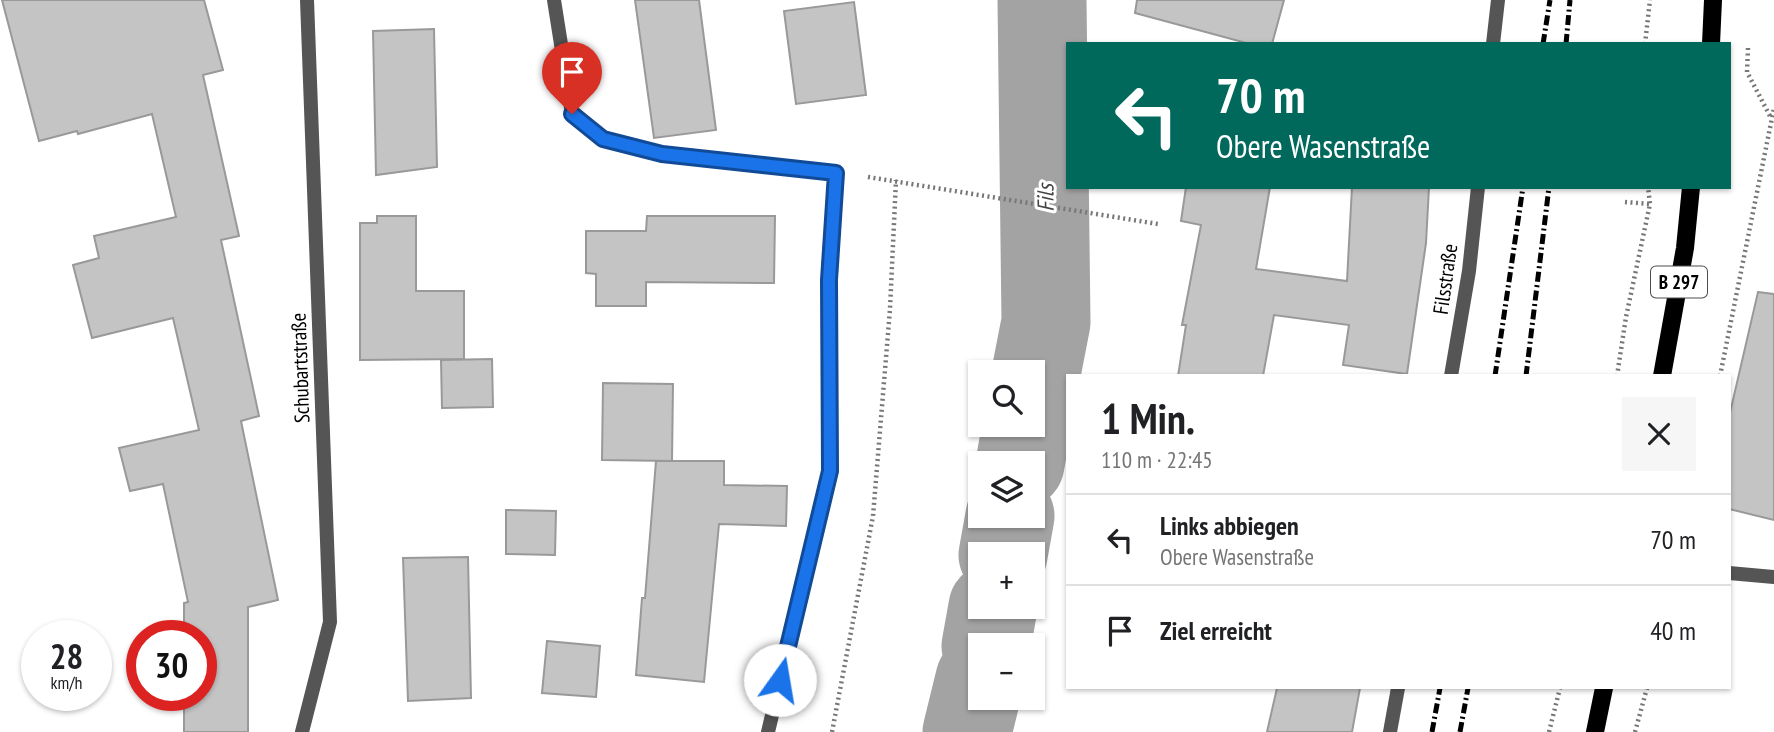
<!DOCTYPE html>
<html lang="de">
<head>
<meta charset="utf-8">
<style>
	body { margin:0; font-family:"PT Sans Narrow",sans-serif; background:#f6f6f6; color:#202124; height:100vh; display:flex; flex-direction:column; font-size:26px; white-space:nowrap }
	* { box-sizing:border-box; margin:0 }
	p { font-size:23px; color:#757577 }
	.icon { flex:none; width:38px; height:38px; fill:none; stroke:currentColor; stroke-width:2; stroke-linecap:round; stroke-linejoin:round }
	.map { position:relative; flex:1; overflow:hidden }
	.side { position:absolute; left:1066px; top:374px; width:665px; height:315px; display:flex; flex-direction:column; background:#fff; border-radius:0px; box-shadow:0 2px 5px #0004 }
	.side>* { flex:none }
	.banner { position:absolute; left:1066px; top:42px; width:665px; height:147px; border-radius:0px; box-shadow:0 2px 5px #0004; background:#00695c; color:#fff; overflow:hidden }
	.tools { position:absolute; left:968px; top:360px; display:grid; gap:14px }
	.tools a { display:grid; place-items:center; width:77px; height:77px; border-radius:0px; background:#fff; box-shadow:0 2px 5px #0004; font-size:35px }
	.speed { position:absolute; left:21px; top:620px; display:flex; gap:14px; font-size:35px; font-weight:700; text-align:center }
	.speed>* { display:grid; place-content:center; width:91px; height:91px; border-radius:50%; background:#fff; box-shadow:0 2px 5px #0004; line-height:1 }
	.speed small { font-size:18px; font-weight:400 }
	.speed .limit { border:10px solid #d22; background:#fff; color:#111 }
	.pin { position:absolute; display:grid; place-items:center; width:60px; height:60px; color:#fff; margin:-72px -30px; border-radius:50% 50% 50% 0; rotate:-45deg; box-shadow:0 0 7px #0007 }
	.pin .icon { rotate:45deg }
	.me { position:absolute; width:77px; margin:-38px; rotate:13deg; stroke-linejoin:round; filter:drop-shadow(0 0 5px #0008) }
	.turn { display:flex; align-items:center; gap:24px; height:147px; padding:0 35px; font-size:32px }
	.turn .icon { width:91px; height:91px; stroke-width:2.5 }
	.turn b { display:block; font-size:49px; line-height:60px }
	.round { display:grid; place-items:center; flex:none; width:74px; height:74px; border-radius:0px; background:#f6f6f6 }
	.overview { display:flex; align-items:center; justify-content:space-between; height:119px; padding:0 35px }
	h1 { font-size:42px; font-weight:600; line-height:52px }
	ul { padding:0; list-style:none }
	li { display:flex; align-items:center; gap:21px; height:91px; padding:0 35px; border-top:2px solid #e0e0e0 }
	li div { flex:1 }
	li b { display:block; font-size:26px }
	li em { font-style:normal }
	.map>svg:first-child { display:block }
</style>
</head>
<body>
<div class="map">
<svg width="1774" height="732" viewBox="0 0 1774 732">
	<rect width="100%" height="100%" fill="#fff"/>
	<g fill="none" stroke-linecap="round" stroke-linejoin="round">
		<!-- river -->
		<g stroke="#a3a3a3" stroke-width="89">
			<path d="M 1032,394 L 1046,322 L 1042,0"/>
			<path d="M 1020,464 L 1027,425"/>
			<path d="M 1003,555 L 1010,516"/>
			<path d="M 986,646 L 993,607"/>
			<path d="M 967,732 L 980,679"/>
		</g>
	</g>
	<!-- building -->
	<g fill="#c4c4c4" stroke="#999" stroke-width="2">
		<path d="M 2,0 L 204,0 L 223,70 L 203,75 L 239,236 L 221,240 L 259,416 L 241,421 L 278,600 L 248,607 L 248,732 L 184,732 L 184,695 L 201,695 L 201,635 L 184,635 L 184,603 L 188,602 L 163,484 L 130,491 L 119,448 L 199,430 L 173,318 L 92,338 L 73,265 L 99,258 L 94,236 L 176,217 L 152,114 L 78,134 L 77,131 L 39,141 Z"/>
		<path d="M 635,0 L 699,0 L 716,130 L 654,138 Z"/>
		<path d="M 1137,0 L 1284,0 L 1272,44 L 1250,44 L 1135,13 Z"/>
		<path d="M 854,2 L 866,95 L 796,104 L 784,11 Z"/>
		<path d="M 434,29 L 437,167 L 376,175 L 373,31 Z"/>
		<path d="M 1186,187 L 1270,187 L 1256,269 L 1347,281 L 1352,187 L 1429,187 L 1426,243 L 1407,374 L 1343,365 L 1349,325 L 1274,315 L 1263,376 L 1178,376 L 1186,325 L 1182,325 L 1201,225 L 1181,221 Z"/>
		<path d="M 377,216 L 416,216 L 416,291 L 464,291 L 464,359 L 360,360 L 360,223 L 377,223 Z"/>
		<path d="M 647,216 L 775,216 L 774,283 L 646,282 L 646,306 L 596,306 L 596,274 L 586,273 L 586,231 L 646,231 Z"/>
		<path d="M 1758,292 L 1774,294 L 1774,520 L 1729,509 L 1729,417 Z"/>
		<path d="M 492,359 L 493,407 L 442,408 L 441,360 Z"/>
		<path d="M 603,383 L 673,384 L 672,461 L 602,460 Z"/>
		<path d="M 656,461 L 724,461 L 724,485 L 787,486 L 786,526 L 719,524 L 704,682 L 636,675 L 642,598 L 645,598 Z"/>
		<path d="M 506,510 L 556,511 L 555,555 L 506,554 Z"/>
		<path d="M 468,557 L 471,698 L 408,701 L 403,558 Z"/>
		<path d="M 547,641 L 600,646 L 596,697 L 542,693 Z"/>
		<path d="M 1277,688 L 1360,688 L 1352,732 L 1267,732 Z"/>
	</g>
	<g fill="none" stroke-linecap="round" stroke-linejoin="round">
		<!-- path -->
		<g stroke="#777" stroke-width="4.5" stroke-dasharray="2 3.5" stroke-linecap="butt">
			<path d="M 1645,44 L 1650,0"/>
			<path d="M 1748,48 L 1747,72 L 1771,118"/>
			<path d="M 868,177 L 1158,224"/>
			<path d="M 1625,202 L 1650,204"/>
			<path d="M 1617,376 L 1626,317 L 1650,204 L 1648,187"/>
			<path d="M 1720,376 L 1774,108"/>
			<path d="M 832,732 L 873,516 L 890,309 L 896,180"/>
			<path d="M 1549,732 L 1560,688"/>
			<path d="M 1635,732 L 1647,688"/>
		</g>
		<!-- lane -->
		<path stroke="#555" stroke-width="14" d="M 1729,573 L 1774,577"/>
		<!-- street -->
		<g stroke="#555" stroke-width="14">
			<path d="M 554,0 L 572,114 L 603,139 L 662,154 L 836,173 L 829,280 L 830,471 L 768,732"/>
			<path d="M 1493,44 L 1498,0"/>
			<path d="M 1451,376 L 1469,271 L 1478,187"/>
			<path d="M 302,732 L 330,622 L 307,0"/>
			<path d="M 1390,732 L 1398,688"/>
		</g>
		<!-- primary -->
		<g stroke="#000" stroke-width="18">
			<path d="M 1711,44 L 1713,0"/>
			<path d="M 1662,376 L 1685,248 L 1691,187"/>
			<path d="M 1595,732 L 1604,688"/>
		</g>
		<!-- rail -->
		<g stroke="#000" stroke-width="5" stroke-dasharray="10 3.5 2 3.5" stroke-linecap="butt">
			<path d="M 1543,44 L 1550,0"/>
			<path d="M 1566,44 L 1570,0"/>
			<path d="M 1495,376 L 1523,187"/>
			<path d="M 1526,376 L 1549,187"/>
			<path d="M 1432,732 L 1440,688"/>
			<path d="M 1460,732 L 1468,688"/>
		</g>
	</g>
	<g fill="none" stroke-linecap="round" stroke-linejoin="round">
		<defs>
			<path id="route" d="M 572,114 L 603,139 L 662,154 L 836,173 L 829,280 L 830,471 L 780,680"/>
		</defs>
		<!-- route casing -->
		<use href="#route" stroke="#114b97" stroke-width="18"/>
		<!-- route -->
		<use href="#route" stroke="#1a73e8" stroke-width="12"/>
	</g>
	<g text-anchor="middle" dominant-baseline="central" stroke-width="6" stroke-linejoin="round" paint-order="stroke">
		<!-- shield labels -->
		<rect fill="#fff" stroke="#4c4c4c" stroke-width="2" x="1651" y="266.5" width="56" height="31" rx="5"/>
		<g font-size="19" font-weight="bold" fill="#000">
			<text x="1679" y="282">B 297</text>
		</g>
		<!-- street labels -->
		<g font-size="21" fill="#000" stroke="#fff">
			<text transform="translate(1445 279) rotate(-82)">Filsstraße</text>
			<text transform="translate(300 368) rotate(-92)">Schubartstraße</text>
		</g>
		<!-- water labels -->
		<g font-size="23" font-style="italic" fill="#444" stroke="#fff">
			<text transform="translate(1045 198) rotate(-91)">Fils</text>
		</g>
	</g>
</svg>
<div class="tools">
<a><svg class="icon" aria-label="search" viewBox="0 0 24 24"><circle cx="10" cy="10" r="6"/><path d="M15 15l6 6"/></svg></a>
<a><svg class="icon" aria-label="layers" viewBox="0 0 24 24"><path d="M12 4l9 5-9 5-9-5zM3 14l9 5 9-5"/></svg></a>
<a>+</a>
<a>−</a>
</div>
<div class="speed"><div>28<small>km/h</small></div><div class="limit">30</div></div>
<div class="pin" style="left:572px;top:114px;background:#d93025"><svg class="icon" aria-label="arrive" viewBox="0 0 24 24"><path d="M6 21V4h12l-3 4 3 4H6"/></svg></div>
<svg class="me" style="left:780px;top:680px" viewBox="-20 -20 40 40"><circle r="19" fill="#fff"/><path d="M0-13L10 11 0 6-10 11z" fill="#1a73e8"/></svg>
<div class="banner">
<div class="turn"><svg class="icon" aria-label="left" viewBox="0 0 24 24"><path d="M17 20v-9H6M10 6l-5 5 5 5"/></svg><div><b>70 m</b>Obere Wasenstraße</div></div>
</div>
<section class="side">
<div class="overview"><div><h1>1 Min.</h1><p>110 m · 22:45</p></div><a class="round"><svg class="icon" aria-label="close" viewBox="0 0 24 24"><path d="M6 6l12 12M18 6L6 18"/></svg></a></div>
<ul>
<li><svg class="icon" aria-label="left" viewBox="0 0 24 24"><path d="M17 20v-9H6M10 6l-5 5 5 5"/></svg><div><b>Links abbiegen</b><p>Obere Wasenstraße</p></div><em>70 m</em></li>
<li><svg class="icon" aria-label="arrive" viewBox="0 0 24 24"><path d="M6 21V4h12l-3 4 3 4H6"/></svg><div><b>Ziel erreicht</b></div><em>40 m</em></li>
</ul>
</section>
</div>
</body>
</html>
